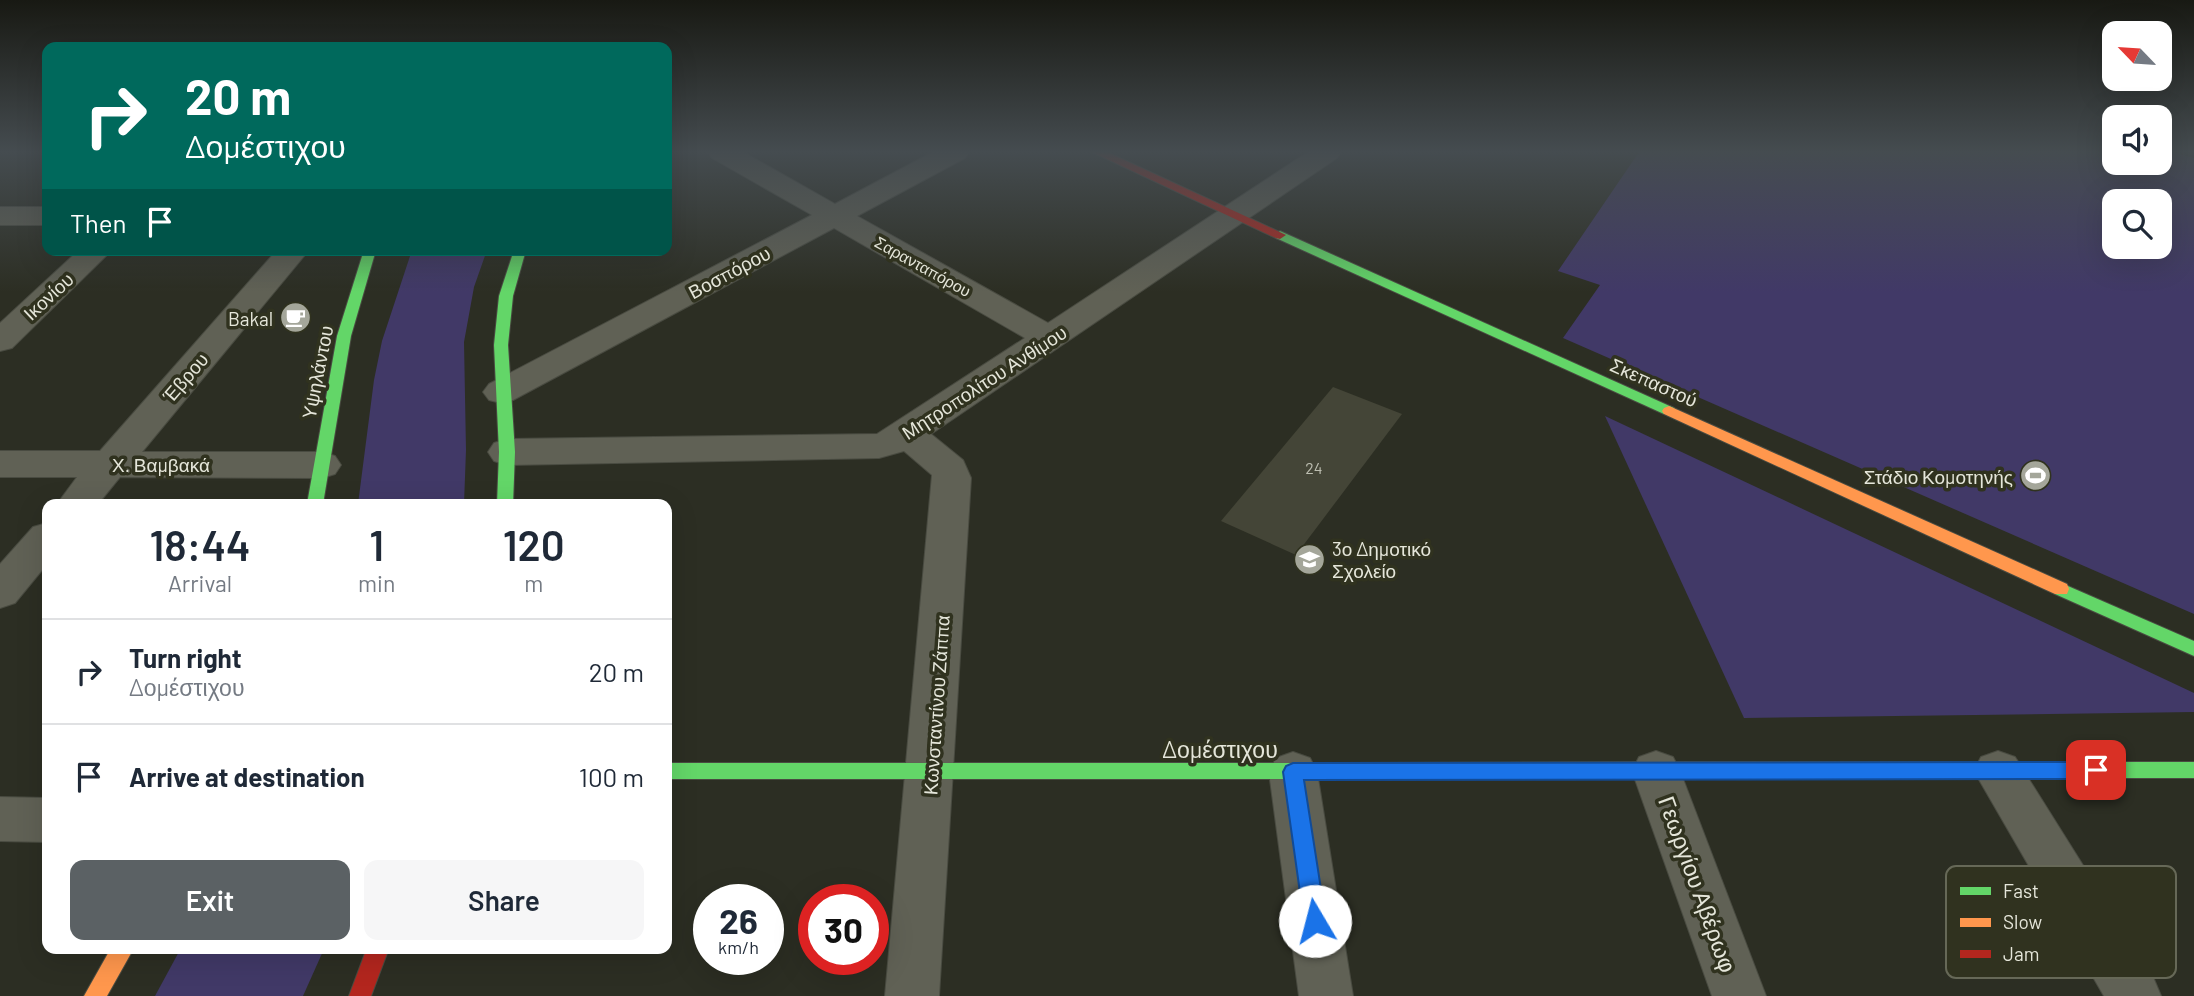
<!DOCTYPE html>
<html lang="en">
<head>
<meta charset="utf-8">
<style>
	body { margin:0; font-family:Barlow,sans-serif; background:#f6f6f7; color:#1f2937; height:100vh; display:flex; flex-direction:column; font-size:26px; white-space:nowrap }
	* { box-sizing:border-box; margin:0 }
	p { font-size:23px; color:#747a83 }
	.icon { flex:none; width:38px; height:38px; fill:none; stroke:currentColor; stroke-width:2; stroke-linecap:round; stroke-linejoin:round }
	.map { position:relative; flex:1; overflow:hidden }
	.details { position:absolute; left:42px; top:499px; width:630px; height:455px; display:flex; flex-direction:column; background:#fff; border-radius:14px; box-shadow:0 7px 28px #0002 }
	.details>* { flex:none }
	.hud { position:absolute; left:42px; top:42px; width:630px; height:214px; border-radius:14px; box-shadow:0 7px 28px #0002; background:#00695c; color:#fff; overflow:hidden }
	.needle { width:46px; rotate:295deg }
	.buttons { position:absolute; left:2102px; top:21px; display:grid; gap:14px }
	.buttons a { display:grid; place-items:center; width:70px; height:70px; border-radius:14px; background:#fff; box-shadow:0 7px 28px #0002; font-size:35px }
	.speed { position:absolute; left:693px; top:884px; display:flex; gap:14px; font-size:35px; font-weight:700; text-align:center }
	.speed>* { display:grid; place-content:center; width:91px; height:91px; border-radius:50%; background:#fff; box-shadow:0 7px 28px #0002; line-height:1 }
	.speed small { font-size:18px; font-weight:400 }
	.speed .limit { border:10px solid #d22; background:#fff; color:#111 }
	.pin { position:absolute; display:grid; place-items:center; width:60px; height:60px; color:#fff; margin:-30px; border-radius:14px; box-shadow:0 4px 10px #0006 }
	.me { position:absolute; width:77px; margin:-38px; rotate:352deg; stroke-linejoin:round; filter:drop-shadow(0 0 5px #0008) }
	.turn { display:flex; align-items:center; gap:24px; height:147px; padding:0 28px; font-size:32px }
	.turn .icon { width:91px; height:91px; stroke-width:2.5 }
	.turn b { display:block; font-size:49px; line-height:60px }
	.then { display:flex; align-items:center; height:66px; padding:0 28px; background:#0003; gap:14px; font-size:26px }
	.eta { display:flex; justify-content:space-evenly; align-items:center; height:119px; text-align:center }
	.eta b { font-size:42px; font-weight:600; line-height:49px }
	.primary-button { display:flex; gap:14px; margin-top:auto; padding:14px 28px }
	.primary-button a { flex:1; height:80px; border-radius:14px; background:#5b6164; color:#fff; font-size:28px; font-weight:600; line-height:80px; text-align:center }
	.primary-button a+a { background:#f6f6f7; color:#1f2937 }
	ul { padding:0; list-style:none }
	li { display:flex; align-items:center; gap:21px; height:105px; padding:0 28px; border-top:2px solid #e0e1e3 }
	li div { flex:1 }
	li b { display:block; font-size:26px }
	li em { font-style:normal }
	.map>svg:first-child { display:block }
</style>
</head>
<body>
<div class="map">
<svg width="2194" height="996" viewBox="0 0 2194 996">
	<rect width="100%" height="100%" fill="#2c2e23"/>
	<!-- green -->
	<g fill="#413967" fill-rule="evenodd">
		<path d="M 1639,152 L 2114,152 L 2114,163 L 2160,163 L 2160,152 L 2173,152 L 2194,158 L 2194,614 L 1563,338 L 1600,285 L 1558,271 ZM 2114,201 L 2160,201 L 2160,247 L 2114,247 Z"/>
		<path d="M 412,250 L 487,250 L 474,287 L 464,342 L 466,450 L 464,504 L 358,504 L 374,380 L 382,341 Z"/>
		<path d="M 1605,416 L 2194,693 L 2194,712 L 1744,718 Z"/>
		<path d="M 181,948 L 324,948 L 324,949 L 303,996 L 155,996 Z"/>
	</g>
	<!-- building -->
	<path fill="#444537" d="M 1333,387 L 1402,414 L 1296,555 L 1221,521 Z"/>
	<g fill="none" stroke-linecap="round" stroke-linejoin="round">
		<defs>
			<g id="street">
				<path d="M 708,152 L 743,152 L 835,204 L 933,152 L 969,152 L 965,158 L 857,216 L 1048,323 L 1308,152 L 1341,152 L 1337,158 L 931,434 L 963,460 L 971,478 L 939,996 L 885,996 L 932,475 L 904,451 L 879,458 L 507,465 L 494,461 L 488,452 L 494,443 L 507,439 L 877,434 L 1025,338 L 834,228 L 513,400 L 501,403 L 489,400 L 483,392 L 489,384 L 812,215 L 712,158 Z"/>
				<rect x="0" y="207" width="47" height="18"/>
				<path d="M 79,250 L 112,250 L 12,348 L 0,351 L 0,323 Z"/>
				<path d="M 277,250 L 309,250 L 142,452 L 322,452 L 335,456 L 341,465 L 335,474 L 322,478 L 120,477 L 98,504 L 57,504 L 77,477 L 0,477 L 0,451 L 100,451 Z"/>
				<path d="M 47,523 L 47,564 L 15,603 L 0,608 L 0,564 L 33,527 Z"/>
				<path d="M 1656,751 L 1673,757 L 1680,771 L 1766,996 L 1712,996 L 1632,771 L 1639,757 Z"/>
				<path d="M 1998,751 L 2015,757 L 2153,977 L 2161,996 L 2104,996 L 1974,771 L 1981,757 Z"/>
				<path d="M 1293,752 L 1310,758 L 1317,772 L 1353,996 L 1299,996 L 1269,772 L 1276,758 Z"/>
				<path d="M 0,797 L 47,798 L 47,842 L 0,841 Z"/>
			</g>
			<g id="fast">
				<path d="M 1280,231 L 1674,408 L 1676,411 L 1674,414 L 1664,414 L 1276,238 L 1274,235 Z"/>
				<path d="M 364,250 L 376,250 L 351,336 L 323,504 L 307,504 L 337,336 Z"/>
				<path d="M 514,250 L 526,250 L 513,296 L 508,345 L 515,452 L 513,504 L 497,504 L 499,452 L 494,345 L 499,296 Z"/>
				<path d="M 2061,583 L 2194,641 L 2194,656 L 2055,594 L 2053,589 L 2055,584 Z"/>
				<path d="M 1640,762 L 2194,762 L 2194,778 L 1640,778 L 1633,776 L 1630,770 L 1633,764 Z"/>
				<path d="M 667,763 L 1337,763 L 1344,765 L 1347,771 L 1344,777 L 1337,779 L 667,779 Z"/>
			</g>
			<g id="slow">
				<path d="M 1669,406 L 2067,584 L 2069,589 L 2067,594 L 2055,594 L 1664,414 L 1662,411 L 1664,408 Z"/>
				<path d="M 111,948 L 134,948 L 107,996 L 84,996 Z"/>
			</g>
			<g id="jam">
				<path d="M 1092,152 L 1107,152 L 1286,235 L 1280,239 L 1276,238 Z"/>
				<path d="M 1640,762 L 1647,764 L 1650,770 L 1647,776 L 1640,778 L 1337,779 L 1330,777 L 1327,771 L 1330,765 L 1337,763 Z"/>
				<path d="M 367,948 L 389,948 L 371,996 L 349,996 Z"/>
			</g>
		</defs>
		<!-- street casing -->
		<use href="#street" stroke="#494b41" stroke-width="2"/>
		<!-- fast casing -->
		<use href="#fast" stroke="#494b41" stroke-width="2"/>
		<!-- slow casing -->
		<use href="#slow" stroke="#494b41" stroke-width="2"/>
		<!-- jam casing -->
		<use href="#jam" stroke="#494b41" stroke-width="2"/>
		<!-- street -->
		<use href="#street" fill="#606155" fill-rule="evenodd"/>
		<!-- fast -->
		<use href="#fast" fill="#63d668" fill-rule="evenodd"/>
		<!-- slow -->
		<use href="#slow" fill="#ff974d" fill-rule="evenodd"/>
		<!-- jam -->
		<use href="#jam" fill="#b3261e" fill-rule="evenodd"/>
	</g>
	<!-- sky -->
	<linearGradient id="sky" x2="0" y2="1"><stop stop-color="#181913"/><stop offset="0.52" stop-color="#454c50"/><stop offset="1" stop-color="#454c50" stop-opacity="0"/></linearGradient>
	<rect width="2194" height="292" fill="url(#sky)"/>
	<!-- route -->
	<path fill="#1a73e8" stroke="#114b97" stroke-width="2" d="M 2096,762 L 2103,764 L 2106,770 L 2103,776 L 2096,779 L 1304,780 L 1326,921 L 1323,928 L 1315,931 L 1307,928 L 1304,921 L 1283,772 L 1286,766 L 1293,763 Z"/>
	<!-- icons -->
	<defs>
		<symbol id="cafe-disc" viewBox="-11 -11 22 22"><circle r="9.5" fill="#a4a69a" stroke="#30321f"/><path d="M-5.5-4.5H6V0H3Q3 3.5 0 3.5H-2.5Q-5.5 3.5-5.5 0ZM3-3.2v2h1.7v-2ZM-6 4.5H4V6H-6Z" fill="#fff"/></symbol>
		<symbol id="stadium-disc" viewBox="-11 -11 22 22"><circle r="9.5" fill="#a4a69a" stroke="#30321f"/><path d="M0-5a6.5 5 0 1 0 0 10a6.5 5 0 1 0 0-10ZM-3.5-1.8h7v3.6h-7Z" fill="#fff"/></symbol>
		<symbol id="school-disc" viewBox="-11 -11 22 22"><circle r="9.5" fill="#a4a69a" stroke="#30321f"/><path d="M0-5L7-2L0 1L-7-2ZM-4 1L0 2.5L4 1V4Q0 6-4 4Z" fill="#fff"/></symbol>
	</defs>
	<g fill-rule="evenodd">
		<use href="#cafe-disc" x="278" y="300" width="35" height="35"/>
		<use href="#stadium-disc" x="2018" y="458" width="35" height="35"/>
		<use href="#school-disc" x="1292" y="542" width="35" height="35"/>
	</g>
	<g text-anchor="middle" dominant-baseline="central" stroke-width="7" stroke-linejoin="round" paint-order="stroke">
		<!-- far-street labels -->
		<g font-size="16" fill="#e5e6da" stroke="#30321f">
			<text transform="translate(923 266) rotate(29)">Σαρανταπόρου</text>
		</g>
		<!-- number labels -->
		<g font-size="16" fill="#bdbeb1">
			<text x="1314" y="467">24</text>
		</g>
		<!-- street labels -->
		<g font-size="19" fill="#e5e6da" stroke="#30321f">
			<text transform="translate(729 272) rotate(-28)">Βοσπόρου</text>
			<text transform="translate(48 296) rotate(-43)">Ικονίου</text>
			<text transform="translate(317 372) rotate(-79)">Υψηλάντου</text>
			<text transform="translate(185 377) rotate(-49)">Έβρου</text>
			<text transform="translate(984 382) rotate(-33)">Μητροπολίτου Ανθίμου</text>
			<text transform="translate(1654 382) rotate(24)">Σκεπαστού</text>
			<text x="161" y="464">Χ. Βαμβακά</text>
			<text transform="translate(936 705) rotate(-86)">Κωνσταντίνου Ζάππα</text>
		</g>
		<!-- poi labels -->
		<g font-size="19" fill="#e5e6da" stroke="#30321f" text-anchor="end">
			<text x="273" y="318">Bakal</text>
			<text x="2013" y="476">Στάδιο Κομοτηνής</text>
			<text x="1332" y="548" text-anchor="start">3ο Δημοτικό<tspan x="1332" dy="22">Σχολείο</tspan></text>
		</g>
		<!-- near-street labels -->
		<g font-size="23" fill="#e5e6da" stroke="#30321f">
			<text x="1220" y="749">Δομέστιχου</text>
			<text transform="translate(1698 884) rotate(70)">Γεωργίου Αβέρωφ</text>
		</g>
	</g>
	<!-- legend -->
	<rect x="1946" y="866" width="230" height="112" rx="10" fill="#30321f" stroke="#666857" stroke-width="2"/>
	<rect x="1960" y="887" width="31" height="8" fill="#63d668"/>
	<rect x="1960" y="918" width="31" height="9" fill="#ff974d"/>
	<rect x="1960" y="950" width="31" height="8" fill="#b3261e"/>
	<g font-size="19" fill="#e5e6da">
		<text x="2003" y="898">Fast</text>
		<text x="2003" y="929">Slow</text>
		<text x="2003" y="961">Jam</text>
	</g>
</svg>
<div class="buttons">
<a><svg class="needle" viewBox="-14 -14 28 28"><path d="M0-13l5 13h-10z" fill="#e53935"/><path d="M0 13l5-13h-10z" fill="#747a83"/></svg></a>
<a><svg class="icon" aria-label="sound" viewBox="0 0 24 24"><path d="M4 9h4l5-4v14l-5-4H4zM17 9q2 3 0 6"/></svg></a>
<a><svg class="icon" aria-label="search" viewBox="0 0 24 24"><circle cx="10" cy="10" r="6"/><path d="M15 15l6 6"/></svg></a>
</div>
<div class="speed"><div>26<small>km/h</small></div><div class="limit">30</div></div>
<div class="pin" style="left:2096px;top:770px;background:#d93025"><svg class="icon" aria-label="arrive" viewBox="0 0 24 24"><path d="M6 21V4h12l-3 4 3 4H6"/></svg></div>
<svg class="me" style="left:1315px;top:921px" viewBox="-20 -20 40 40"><circle r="19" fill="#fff"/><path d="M0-13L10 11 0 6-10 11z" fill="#1a73e8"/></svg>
<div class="hud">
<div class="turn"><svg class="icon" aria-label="right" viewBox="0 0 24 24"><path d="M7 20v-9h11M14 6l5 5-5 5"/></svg><div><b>20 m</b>Δομέστιχου</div></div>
<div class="then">Then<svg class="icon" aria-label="arrive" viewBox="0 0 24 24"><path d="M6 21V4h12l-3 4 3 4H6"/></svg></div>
</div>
<section class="details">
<div class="eta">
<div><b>18:44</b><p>Arrival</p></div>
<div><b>1</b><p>min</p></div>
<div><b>120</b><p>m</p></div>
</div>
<ul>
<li><svg class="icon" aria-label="right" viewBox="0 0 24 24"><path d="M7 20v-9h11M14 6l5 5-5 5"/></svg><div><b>Turn right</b><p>Δομέστιχου</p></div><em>20 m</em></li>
<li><svg class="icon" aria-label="arrive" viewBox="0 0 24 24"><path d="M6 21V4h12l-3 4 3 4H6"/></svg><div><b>Arrive at destination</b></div><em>100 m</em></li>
</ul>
<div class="primary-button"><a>Exit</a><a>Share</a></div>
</section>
</div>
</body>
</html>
